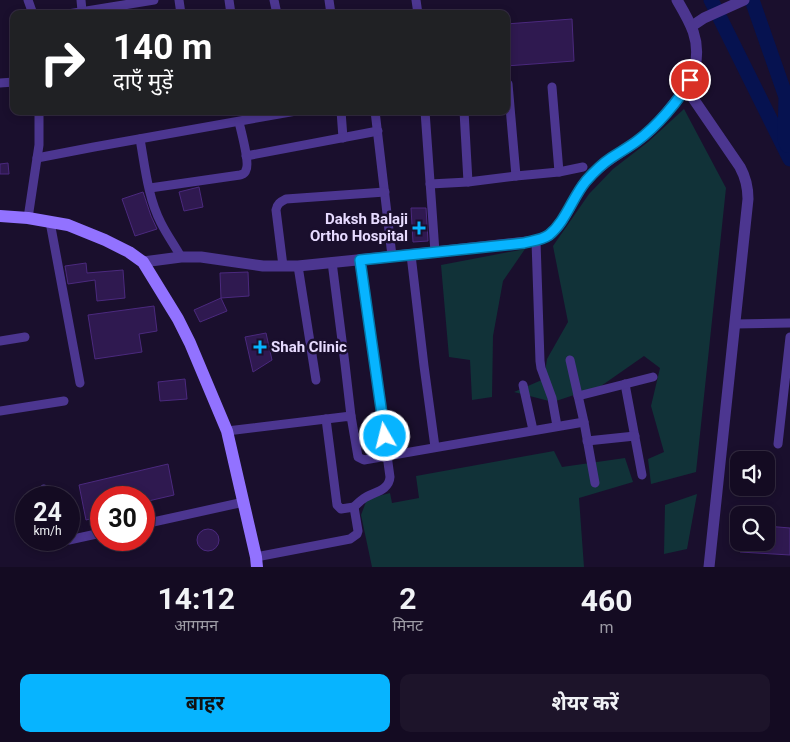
<!DOCTYPE html>
<html lang="hi">
<head>
<meta charset="utf-8">
<style>
	body { margin:0; font-family:Roboto,"Noto Sans Devanagari",sans-serif; background:#1d142a; color:#f1f3f6; height:100vh; display:flex; flex-direction:column; font-size:19px; white-space:nowrap }
	* { box-sizing:border-box; margin:0 }
	p { font-size:16px; color:#9d9ba5 }
	.icon { flex:none; width:28px; height:28px; fill:none; stroke:currentColor; stroke-width:2; stroke-linecap:round; stroke-linejoin:round }
	.map { position:relative; height:567px; overflow:hidden }
	.sheet { display:flex; flex-direction:column; background:#140b22; flex:1 }
	.sheet>* { flex:none }
	.top-card { position:absolute; left:10px; top:10px; width:500px; height:105px; border-radius:10px; box-shadow:0 2px 8px #0003,0 0 0 1px #332b40; background:#202124; color:#fff; overflow:hidden }
	.tools { position:absolute; left:730px; top:451px; display:grid; gap:10px }
	.tools a { display:grid; place-items:center; width:45px; height:45px; border-radius:10px; background:#140b22; box-shadow:0 2px 8px #0003,0 0 0 1px #332b40; font-size:25px }
	.speed { position:absolute; left:15px; top:486px; display:flex; gap:10px; font-size:25px; font-weight:700; text-align:center }
	.speed>* { display:grid; place-content:center; width:65px; height:65px; border-radius:50%; background:#140b22; box-shadow:0 2px 8px #0003,0 0 0 1px #332b40; line-height:1 }
	.speed small { font-size:12px; font-weight:400 }
	.speed .limit { border:8px solid #d22; background:#fff; color:#111 }
	.pin { position:absolute; display:grid; place-items:center; width:42px; height:42px; color:#fff; margin:-21px; border:2px solid #fff; border-radius:50%; box-shadow:0 1px 5px #0007 }
	.me { position:absolute; width:55px; margin:-28px; rotate:352deg; stroke-linejoin:round; filter:drop-shadow(0 0 4px #0008) }
	.turn { display:flex; align-items:center; gap:18px; height:105px; padding:0 20px; font-size:22px }
	.turn .icon { width:65px; height:65px; stroke-width:2.5 }
	.turn b { display:block; font-size:35px; line-height:42px }
	.eta { display:flex; justify-content:space-evenly; align-items:center; height:85px; text-align:center }
	.eta b { font-size:30px; font-weight:700; line-height:35px }
	.cta { display:flex; gap:10px; margin-top:auto; padding:10px 20px }
	.cta a { flex:1; height:58px; border-radius:10px; background:#07b4ff; color:#111; font-size:20px; font-weight:700; line-height:58px; text-align:center }
	.cta a+a { background:#1d142a; color:#f1f3f6 }
	.map>svg:first-child { display:block }
</style>
</head>
<body>
<div class="map">
<svg width="790" height="567" viewBox="0 0 790 567">
	<rect width="100%" height="100%" fill="#1a0f2d"/>
	<!-- green -->
	<g fill="#113238">
		<path d="M 684,109 L 726,188 L 696,472 L 651,484 L 648,459 L 664,452 L 651,406 L 660,368 L 644,356 L 601,386 L 553,402 L 514,392 L 544,379 L 547,359 L 568,322 L 553,246 L 589,194 L 613,169 L 648,142 Z"/>
		<path d="M 525,249 L 503,281 L 493,336 L 492,397 L 472,400 L 470,360 L 449,357 L 441,265 Z"/>
		<path d="M 554,451 L 562,467 L 625,458 L 633,482 L 579,498 L 584,567 L 372,567 L 361,515 L 367,499 L 390,493 L 392,503 L 419,498 L 416,476 Z"/>
		<path d="M 697,494 L 687,549 L 664,554 L 665,505 Z"/>
	</g>
	<g fill="none" stroke-linecap="round" stroke-linejoin="round">
		<!-- river -->
		<g stroke="#061250" stroke-width="15">
			<path d="M 711,0 L 790,159"/>
			<path d="M 752,0 L 786,97 L 785,139 L 787,145"/>
		</g>
	</g>
	<!-- building -->
	<g fill="#2f1950" stroke="#4b297e">
		<path d="M 572,19 L 574,61 L 506,66 L 506,24 Z"/>
		<path d="M 8,163 L 9,174 L 0,174 L 0,164 Z"/>
		<path d="M 199,187 L 203,207 L 184,211 L 179,192 Z"/>
		<path d="M 143,192 L 151,216 L 157,229 L 135,236 L 122,199 Z"/>
		<path d="M 411,208 L 426,208 L 428,241 L 413,242 Z"/>
		<path d="M 86,263 L 87,273 L 123,270 L 125,298 L 97,301 L 95,280 L 68,284 L 65,266 Z"/>
		<path d="M 248,272 L 249,296 L 221,298 L 220,273 Z"/>
		<path d="M 221,298 L 227,311 L 200,322 L 194,310 Z"/>
		<path d="M 154,306 L 157,331 L 139,334 L 142,352 L 95,359 L 88,315 Z"/>
		<path d="M 266,333 L 272,360 L 253,372 L 245,337 Z"/>
		<path d="M 185,379 L 187,399 L 160,401 L 158,382 Z"/>
		<path d="M 168,464 L 174,495 L 144,502 L 144,498 L 101,498 L 101,516 L 86,520 L 79,485 Z"/>
		<path d="M 766,526 L 790,528 L 790,555 L 740,552 L 741,542 L 766,542 Z"/>
		<circle cx="208" cy="540" r="11"/>
	</g>
	<g fill="none" stroke-linecap="round" stroke-linejoin="round">
		<!-- minor -->
		<g stroke="#4c3690" stroke-width="9">
			<path d="M 28,0 L 33,14"/>
			<path d="M 81,0 L 82,11"/>
			<path d="M 179,0 L 181,14"/>
			<path d="M 229,0 L 231,14"/>
			<path d="M 274,0 L 277,14"/>
			<path d="M 329,0 L 331,14"/>
			<path d="M 416,0 L 418,14"/>
			<path d="M 68,14 L 154,0"/>
			<path d="M 0,83 L 14,82"/>
			<path d="M 508,84 L 516,176"/>
			<path d="M 552,87 L 559,172"/>
			<path d="M 341,111 L 343,138"/>
			<path d="M 375,111 L 392,256"/>
			<path d="M 425,111 L 435,252"/>
			<path d="M 464,111 L 468,182"/>
			<path d="M 140,139 C 145,167 148,198 161,223 C 167,235 175,246 181,257"/>
			<path d="M 246,156 L 378,131"/>
			<path d="M 37,158 L 94,147 L 296,111"/>
			<path d="M 430,184 L 468,182 L 516,176 L 559,172 L 583,167"/>
			<path d="M 150,188 L 240,175 C 243,174 245,174 246,170 C 250,163 241,131 239,122"/>
			<path d="M 28,218 L 39,145 L 39,111"/>
			<path d="M 50,222 L 80,383"/>
			<path d="M 536,241 L 540,361 L 541,368 L 552,398 L 557,426"/>
			<path d="M 411,255 L 424,366 L 435,447"/>
			<path d="M 332,262 L 345,364 L 351,416"/>
			<path d="M 283,266 L 276,210 C 277,204 280,202 286,199 L 385,192"/>
			<path d="M 298,266 L 316,380"/>
			<path d="M 735,324 L 790,323"/>
			<path d="M 0,341 L 25,337"/>
			<path d="M 570,360 L 584,422 L 595,483"/>
			<path d="M 625,384 L 642,475"/>
			<path d="M 523,385 L 533,430"/>
			<path d="M 578,396 L 653,377"/>
			<path d="M 0,411 L 64,401"/>
			<path d="M 227,431 L 351,416 L 358,457 L 364,460 L 584,422"/>
			<path d="M 587,441 L 635,436"/>
			<path d="M 778,444 L 790,337"/>
			<path d="M 44,489 L 46,498"/>
			<path d="M 354,507 C 357,504 360,501 363,499 C 373,492 389,491 390,477 L 360,260"/>
			<path d="M 144,524 L 244,502"/>
			<path d="M 69,540 L 101,533"/>
			<path d="M 256,557 L 350,539 L 357,534 L 358,531 L 354,507 L 341,509 L 337,505 L 326,419"/>
		</g>
		<!-- tertiary -->
		<g stroke="#4c3690" stroke-width="11">
			<path d="M 677,0 C 690,22 701,40 695,66 C 694,74 689,81 686,88 L 740,167 C 746,178 748,187 748,199 L 709,567"/>
			<path d="M 692,26 L 704,18 L 744,0"/>
			<path d="M 143,262 L 181,257 L 201,257 L 263,266 L 298,266 L 435,252 L 536,241 C 540,239 544,238 547,236 C 565,224 572,199 585,182 C 601,162 625,151 645,135 C 661,122 673,104 686,88"/>
		</g>
		<!-- secondary -->
		<path stroke="#9272ff" stroke-width="12" d="M 0,216 L 28,218 L 68,225 L 105,240 L 129,252 L 143,262 L 178,319 L 190,343 L 227,431 L 256,557 L 257,567"/>
	</g>
	<g fill="none" stroke-linecap="round" stroke-linejoin="round">
		<defs>
			<path id="route" d="M 385,436 L 360,260 L 524,243 C 532,241 542,240 549,235 C 566,221 572,198 586,181 C 593,173 602,164 611,158 C 620,152 629,147 637,141 C 656,127 679,101 690,80"/>
		</defs>
		<!-- route casing -->
		<use href="#route" stroke="#0575a6" stroke-width="12"/>
		<!-- route -->
		<use href="#route" stroke="#07b4ff" stroke-width="9"/>
	</g>
	<!-- markers -->
	<g fill="#07b4ff" stroke="#1a0f2d" stroke-width="2">
		<path d="M416.5 220.5h5v5h5v5h-5v5h-5v-5h-5v-5h5z"/>
		<path d="M257.5 339.5h5v5h5v5h-5v5h-5v-5h-5v-5h5z"/>
	</g>
	<g text-anchor="middle" dominant-baseline="central" stroke-width="5" stroke-linejoin="round" paint-order="stroke">
		<!-- poi labels -->
		<g font-size="15" font-weight="bold" fill="#e7dbff" stroke="#1a0f2d" text-anchor="end">
			<text x="408" y="219">Daksh Balaji<tspan x="408" dy="17">Ortho Hospital</tspan></text>
			<text x="271" y="347" text-anchor="start">Shah Clinic</text>
		</g>
	</g>
</svg>
<div class="tools">
<a><svg class="icon" aria-label="sound" viewBox="0 0 24 24"><path d="M4 9h4l5-4v14l-5-4H4zM17 9q2 3 0 6"/></svg></a>
<a><svg class="icon" aria-label="search" viewBox="0 0 24 24"><circle cx="10" cy="10" r="6"/><path d="M15 15l6 6"/></svg></a>
</div>
<div class="speed"><div>24<small>km/h</small></div><div class="limit">30</div></div>
<div class="pin" style="left:690px;top:80px;background:#d93025"><svg class="icon" aria-label="arrive" viewBox="0 0 24 24"><path d="M6 21V4h12l-3 4 3 4H6"/></svg></div>
<svg class="me" style="left:385px;top:436px" viewBox="-20 -20 40 40"><circle r="17" fill="#07b4ff" stroke="#fff" stroke-width="3"/><path d="M0-11L8 9 0 5-8 9z" fill="#fff"/></svg>
<div class="top-card">
<div class="turn"><svg class="icon" aria-label="right" viewBox="0 0 24 24"><path d="M7 20v-9h11M14 6l5 5-5 5"/></svg><div><b>140 m</b>दाएँ मुड़ें</div></div>
</div>
</div>
<section class="sheet">
<div class="eta">
<div><b>14:12</b><p>आगमन</p></div>
<div><b>2</b><p>मिनट</p></div>
<div><b>460</b><p>m</p></div>
</div>
<div class="cta"><a>बाहर</a><a>शेयर करें</a></div>
</section>
</body>
</html>
